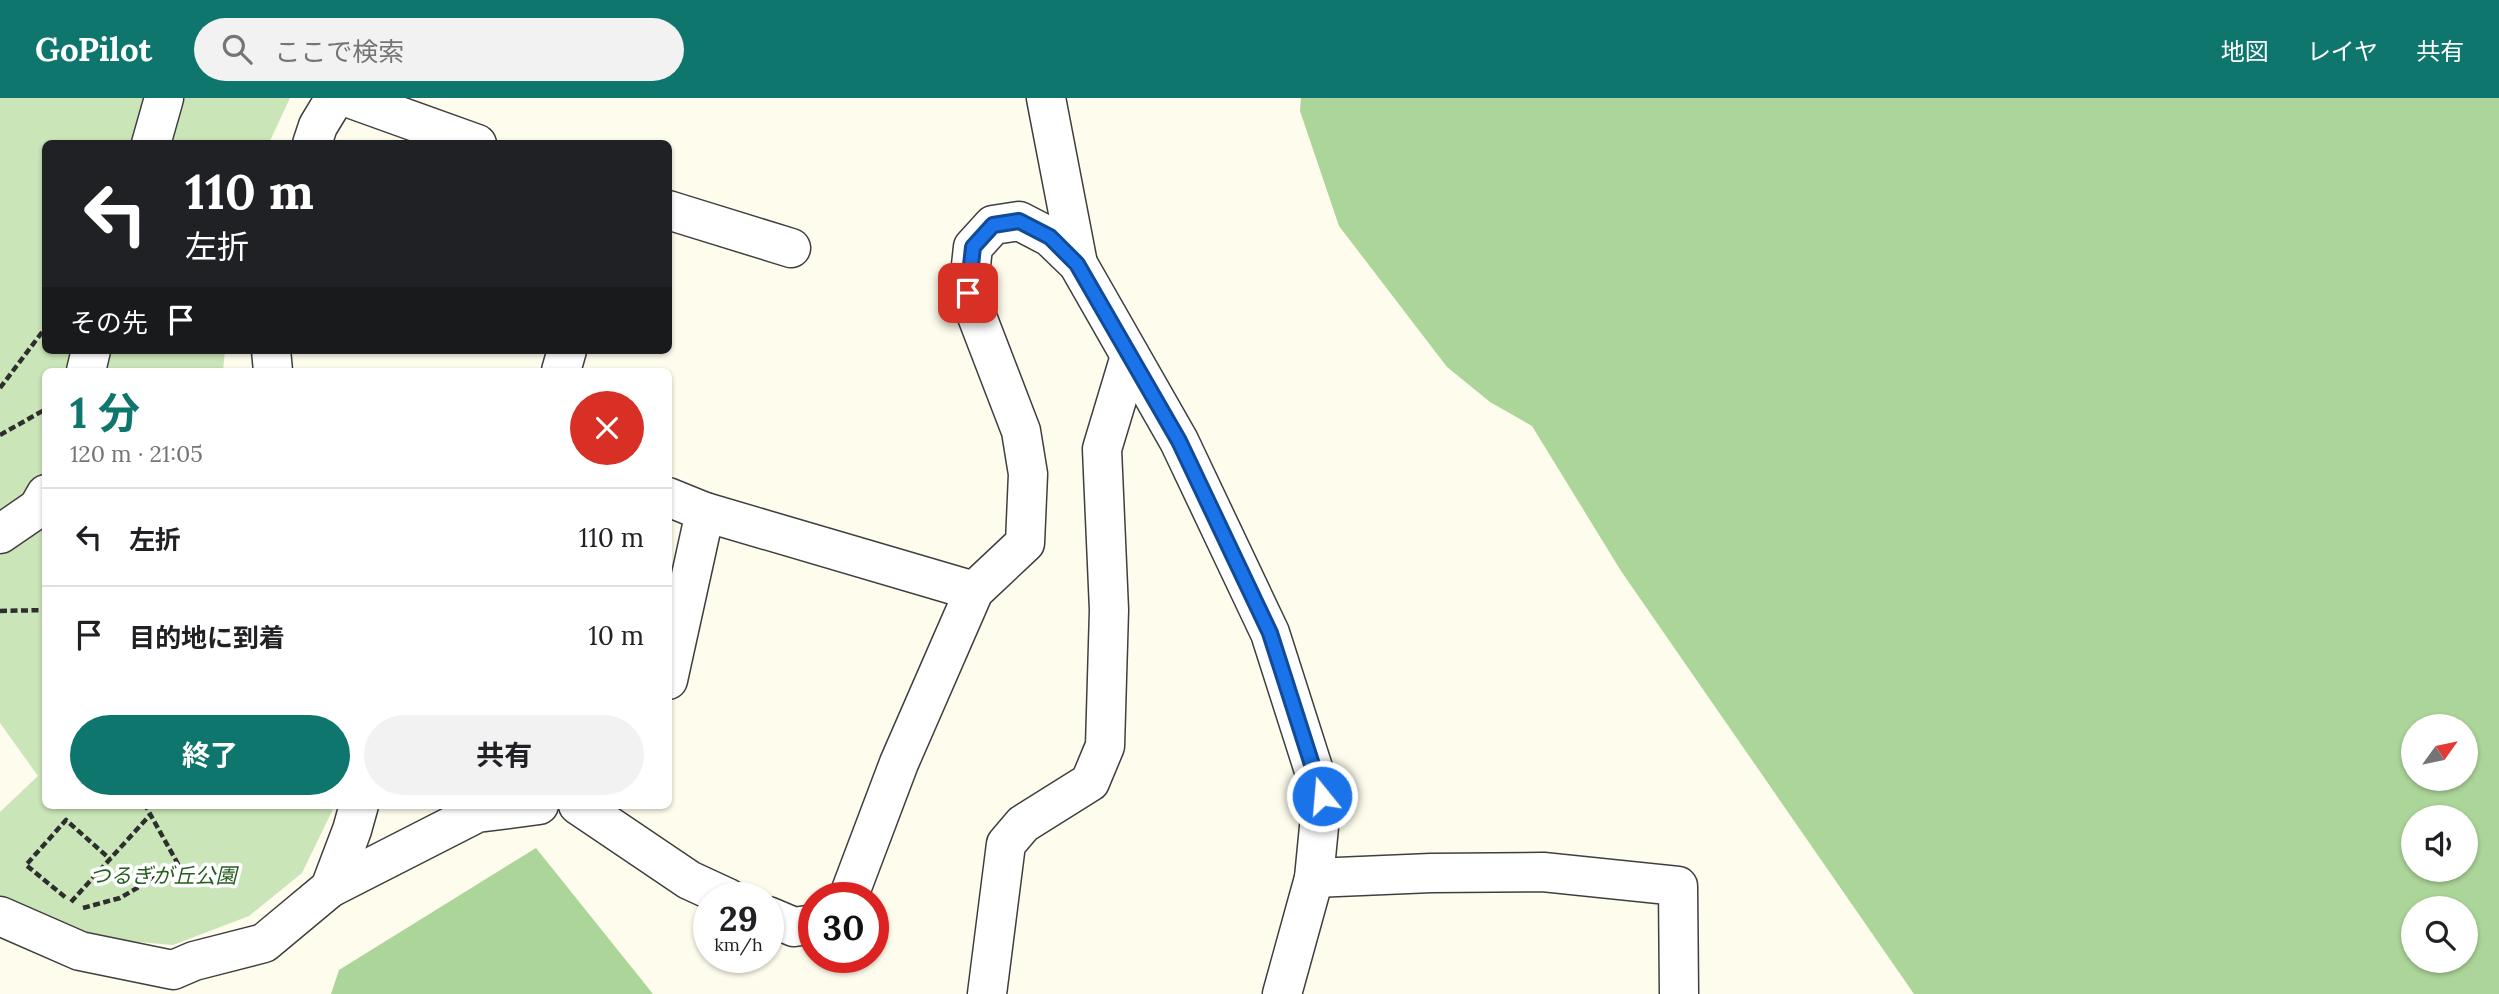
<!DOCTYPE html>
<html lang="ja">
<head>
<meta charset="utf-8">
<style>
	body { margin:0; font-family:Lora,"Noto Sans JP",serif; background:#f2f2f2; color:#202124; height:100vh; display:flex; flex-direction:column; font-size:26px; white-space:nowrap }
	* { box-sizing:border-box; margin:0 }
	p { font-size:23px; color:#757577 }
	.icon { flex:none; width:38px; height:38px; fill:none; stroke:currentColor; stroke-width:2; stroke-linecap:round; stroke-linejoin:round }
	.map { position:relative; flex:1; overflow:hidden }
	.drawer { position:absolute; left:42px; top:270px; width:630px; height:441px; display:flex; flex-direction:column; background:#fff; border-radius:10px; box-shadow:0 2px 5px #0004 }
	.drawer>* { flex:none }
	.banner { position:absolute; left:42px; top:42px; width:630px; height:214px; border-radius:10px; box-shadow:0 2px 5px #0004; background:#202124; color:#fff; overflow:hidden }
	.needle { width:46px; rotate:57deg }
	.buttons { position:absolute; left:2401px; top:616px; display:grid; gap:14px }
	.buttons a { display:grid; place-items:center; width:77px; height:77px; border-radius:50%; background:#fff; box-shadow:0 2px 5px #0004; font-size:35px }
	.speed { position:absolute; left:693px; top:784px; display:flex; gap:14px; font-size:35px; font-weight:700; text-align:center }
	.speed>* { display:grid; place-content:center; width:91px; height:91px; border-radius:50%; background:#fff; box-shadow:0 2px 5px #0004; line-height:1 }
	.speed small { font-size:18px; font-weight:400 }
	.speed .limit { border:10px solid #d22; background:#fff; color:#111 }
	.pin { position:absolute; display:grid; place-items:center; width:60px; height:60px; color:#fff; margin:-30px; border-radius:14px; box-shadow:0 4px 10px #0006 }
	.me { position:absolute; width:77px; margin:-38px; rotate:343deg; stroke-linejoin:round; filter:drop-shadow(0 0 5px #0008) }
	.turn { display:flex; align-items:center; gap:24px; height:147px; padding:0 28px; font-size:32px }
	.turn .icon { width:91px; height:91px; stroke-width:2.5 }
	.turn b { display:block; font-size:49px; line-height:60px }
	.then { display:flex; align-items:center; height:66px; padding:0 28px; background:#0003; gap:14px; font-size:26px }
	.round { display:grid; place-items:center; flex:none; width:74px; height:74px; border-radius:37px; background:#f2f2f2 }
	.overview { display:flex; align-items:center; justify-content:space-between; height:119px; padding:0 28px }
	h1 { font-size:42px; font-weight:700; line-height:52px; color:#0f766e }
	.primary-button { display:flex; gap:14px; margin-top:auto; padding:14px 28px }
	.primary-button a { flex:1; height:80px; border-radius:42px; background:#0f766e; color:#fff; font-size:28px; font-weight:700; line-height:80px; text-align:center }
	.primary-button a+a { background:#f2f2f2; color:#202124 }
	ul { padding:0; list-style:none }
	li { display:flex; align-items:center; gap:21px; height:98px; padding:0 28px; border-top:2px solid #e0e0e0 }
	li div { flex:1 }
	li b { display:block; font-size:26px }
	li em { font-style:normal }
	header { display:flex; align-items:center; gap:42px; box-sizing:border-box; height:98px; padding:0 35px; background:#0f766e; color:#fff }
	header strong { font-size:33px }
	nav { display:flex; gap:38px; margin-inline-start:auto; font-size:24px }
	.search { width:490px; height:63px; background:#f2f2f2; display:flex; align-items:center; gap:18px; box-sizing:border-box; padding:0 24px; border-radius:38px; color:#757577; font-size:26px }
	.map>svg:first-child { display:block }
</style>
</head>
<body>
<header>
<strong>GoPilot</strong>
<div class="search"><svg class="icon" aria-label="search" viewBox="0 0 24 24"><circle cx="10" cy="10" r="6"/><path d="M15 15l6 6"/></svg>ここで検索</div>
<nav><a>地図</a><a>レイヤ</a><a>共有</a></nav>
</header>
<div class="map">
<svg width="2499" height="896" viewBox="0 0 2499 896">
	<rect width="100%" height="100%" fill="#fefcec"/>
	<!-- green -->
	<path fill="#cae5b8" d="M 0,0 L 290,0 L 269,45 L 46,46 L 46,252 L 225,252 L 223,273 L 46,273 L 46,707 L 335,707 L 302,775 L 249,818 L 173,847 L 82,839 L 0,798 L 0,714 L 38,678 L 0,625 Z"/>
	<!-- forest -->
	<g fill="#acd599" fill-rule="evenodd">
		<path d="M 1301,0 L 2499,0 L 2499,896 L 1914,896 L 1621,473 L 1532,328 L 1490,304 L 1447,269 L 1339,128 L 1300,13 ZM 2413,628 L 2466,628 L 2466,681 L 2413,681 ZM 2413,719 L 2466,719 L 2466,772 L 2413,772 ZM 2413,810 L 2466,810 L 2466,863 L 2413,863 Z"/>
		<path d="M 536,750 L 653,896 L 331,896 L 339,872 Z"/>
	</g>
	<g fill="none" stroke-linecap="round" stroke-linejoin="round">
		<defs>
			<g id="minor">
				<path d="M 349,0 L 477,46"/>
				<path d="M 1046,0 L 1078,166"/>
				<path d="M 151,46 L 164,0"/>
				<path d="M 312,46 L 318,28 L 335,0"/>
				<path d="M 668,112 L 791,150"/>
				<path d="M 271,252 L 273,273"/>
				<path d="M 86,273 L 91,252"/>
				<path d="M 561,273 L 567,252"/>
				<path d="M 668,399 L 705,414"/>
				<path d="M 0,436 L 38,410 L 46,396"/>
				<path d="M 668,582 L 705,414 L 974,493"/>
				<path d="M 578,707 L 689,782 L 728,800"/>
				<path d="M 1314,780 L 1431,775 L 1543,774 L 1678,788 L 1679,896"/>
				<path d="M 330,790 L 477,715 L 539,707"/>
				<path d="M 848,800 L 899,665 L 974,493 L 1025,445 L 1028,376 L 1021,333 L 968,195 L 973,149 L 993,127 L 1019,123 L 1050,139 L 1078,166 L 1179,343 L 1270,535 L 1322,698 L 1314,780 L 1282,896"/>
				<path d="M 0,818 L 80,853 L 173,872 L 194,863 L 264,845 L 330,790 L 352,732 L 359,707"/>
				<path d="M 768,818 L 794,829 L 814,826"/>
				<path d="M 987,896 L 1006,746 L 1023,726 L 1090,684 L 1105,648 L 1109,512 L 1102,351 L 1130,258"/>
			</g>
		</defs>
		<!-- minor casing -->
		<use href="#minor" stroke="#3f3f3f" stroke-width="41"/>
		<!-- path -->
		<g stroke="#2e2e2e" stroke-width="4.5" stroke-dasharray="7 3.5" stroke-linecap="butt">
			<path d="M 0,290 L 46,229"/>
			<path d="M 0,337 L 46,311"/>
			<path d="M 0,513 L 46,512"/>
			<path d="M 65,799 L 26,767 L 66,722 L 110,761"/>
			<path d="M 71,804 L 150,717"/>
			<path d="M 83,810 L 120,800 L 178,766 L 145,707"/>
		</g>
		<!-- minor -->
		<use href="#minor" stroke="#fff" stroke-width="38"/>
	</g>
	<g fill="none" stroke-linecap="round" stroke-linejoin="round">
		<defs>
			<path id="route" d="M 968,195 L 973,149 L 993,127 L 1019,123 L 1050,139 L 1077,166 L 1179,343 L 1270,535 L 1322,698"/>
		</defs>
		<!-- route casing -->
		<use href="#route" stroke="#114b97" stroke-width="18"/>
		<!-- route -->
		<use href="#route" stroke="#1a73e8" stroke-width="12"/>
	</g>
	<g text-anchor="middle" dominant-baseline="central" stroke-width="7" stroke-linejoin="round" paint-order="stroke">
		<!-- park labels -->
		<g font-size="21" font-style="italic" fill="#265e21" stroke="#fff">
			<text x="163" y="777">つるぎが丘公園</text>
		</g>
	</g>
</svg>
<div class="buttons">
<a><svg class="needle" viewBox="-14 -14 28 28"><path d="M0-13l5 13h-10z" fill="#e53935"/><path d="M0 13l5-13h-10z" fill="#757577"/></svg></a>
<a><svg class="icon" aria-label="sound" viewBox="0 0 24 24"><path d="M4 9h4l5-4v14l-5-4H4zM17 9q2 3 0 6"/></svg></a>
<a><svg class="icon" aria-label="search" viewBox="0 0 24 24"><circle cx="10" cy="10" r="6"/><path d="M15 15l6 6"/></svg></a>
</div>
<div class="speed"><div>29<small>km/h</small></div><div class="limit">30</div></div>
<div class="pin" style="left:968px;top:195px;background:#d93025"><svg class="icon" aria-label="arrive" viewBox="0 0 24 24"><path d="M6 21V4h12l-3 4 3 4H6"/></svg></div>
<svg class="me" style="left:1322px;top:698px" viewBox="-20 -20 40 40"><circle r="17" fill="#1a73e8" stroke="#fff" stroke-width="3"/><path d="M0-11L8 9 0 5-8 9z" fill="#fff"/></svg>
<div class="banner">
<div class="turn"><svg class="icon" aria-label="left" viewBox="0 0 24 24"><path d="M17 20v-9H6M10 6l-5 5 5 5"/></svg><div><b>110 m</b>左折</div></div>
<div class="then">その先<svg class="icon" aria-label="arrive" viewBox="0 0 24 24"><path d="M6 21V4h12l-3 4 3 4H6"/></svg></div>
</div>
<section class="drawer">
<div class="overview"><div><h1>1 分</h1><p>120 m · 21:05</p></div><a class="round" style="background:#d93025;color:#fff"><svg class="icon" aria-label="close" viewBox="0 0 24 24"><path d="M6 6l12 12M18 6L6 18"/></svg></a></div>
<ul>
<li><svg class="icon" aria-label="left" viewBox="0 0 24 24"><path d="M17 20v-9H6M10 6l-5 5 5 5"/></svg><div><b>左折</b></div><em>110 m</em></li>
<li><svg class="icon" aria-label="arrive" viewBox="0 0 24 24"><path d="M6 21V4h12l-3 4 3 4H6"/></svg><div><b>目的地に到着</b></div><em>10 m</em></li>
</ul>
<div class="primary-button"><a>終了</a><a>共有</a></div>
</section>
</div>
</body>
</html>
